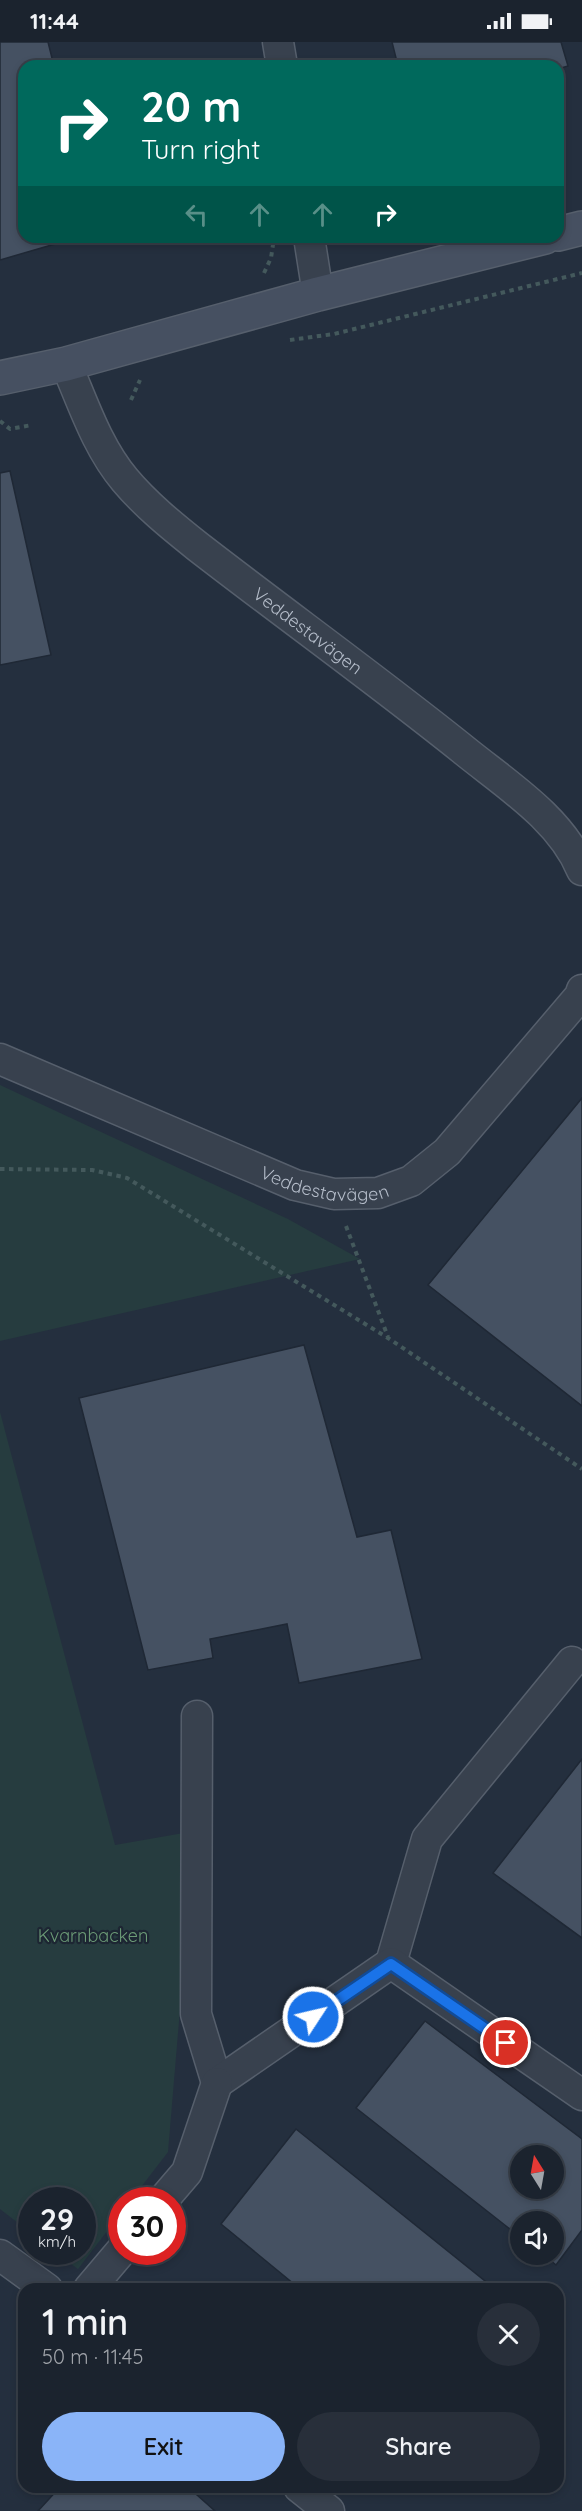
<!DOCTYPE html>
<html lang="en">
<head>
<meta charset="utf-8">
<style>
	body { margin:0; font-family:Quicksand,sans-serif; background:#282f3a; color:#f1f3f6; height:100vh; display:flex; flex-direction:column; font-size:22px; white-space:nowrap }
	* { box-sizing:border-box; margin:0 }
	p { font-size:20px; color:#a0a4aa }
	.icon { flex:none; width:33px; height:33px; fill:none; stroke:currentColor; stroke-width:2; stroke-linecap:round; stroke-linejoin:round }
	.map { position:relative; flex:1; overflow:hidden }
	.drawer { position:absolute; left:18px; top:2241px; width:546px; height:210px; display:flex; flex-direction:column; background:#1b232e; border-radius:18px; box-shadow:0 3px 9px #0003,0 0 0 2px #39404a }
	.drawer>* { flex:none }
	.top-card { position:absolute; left:18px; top:18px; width:546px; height:183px; border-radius:18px; box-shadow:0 3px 9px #0003,0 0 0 2px #39404a; background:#00695c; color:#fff; overflow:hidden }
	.needle { width:39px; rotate:349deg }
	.controls { position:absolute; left:510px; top:2103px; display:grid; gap:12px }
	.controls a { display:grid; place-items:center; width:54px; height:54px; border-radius:50%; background:#1b232e; box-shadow:0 3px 9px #0003,0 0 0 2px #39404a; font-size:30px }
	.speed { position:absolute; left:18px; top:2145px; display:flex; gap:12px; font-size:30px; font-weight:700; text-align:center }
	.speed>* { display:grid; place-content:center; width:78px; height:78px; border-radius:50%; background:#1b232e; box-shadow:0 3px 9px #0003,0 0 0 2px #39404a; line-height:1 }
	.speed small { font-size:15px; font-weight:400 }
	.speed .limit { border:9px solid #d22; background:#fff; color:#111 }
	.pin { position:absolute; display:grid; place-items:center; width:51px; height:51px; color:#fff; margin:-26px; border:3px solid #fff; border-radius:50%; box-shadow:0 2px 6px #0007 }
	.me { position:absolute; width:66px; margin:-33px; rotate:55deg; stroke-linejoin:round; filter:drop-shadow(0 0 4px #0008) }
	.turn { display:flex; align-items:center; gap:21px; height:126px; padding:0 24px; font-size:27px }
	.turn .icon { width:78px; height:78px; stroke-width:2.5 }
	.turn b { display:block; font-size:42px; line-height:51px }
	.lanes { display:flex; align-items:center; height:57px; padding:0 24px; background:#0003; justify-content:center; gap:30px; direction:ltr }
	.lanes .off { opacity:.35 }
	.round { display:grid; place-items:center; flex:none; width:63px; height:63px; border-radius:32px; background:#282f3a }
	.overview { display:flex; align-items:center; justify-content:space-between; height:102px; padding:0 24px }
	h1 { font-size:36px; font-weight:600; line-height:45px }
	.action { display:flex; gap:12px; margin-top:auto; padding:12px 24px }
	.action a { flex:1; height:69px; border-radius:36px; background:#8ab4f8; color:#111; font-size:24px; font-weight:600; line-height:69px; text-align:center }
	.action a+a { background:#282f3a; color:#f1f3f6 }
	.status { display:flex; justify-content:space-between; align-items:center; height:42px; padding:0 30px; background:#1b232e; direction:ltr }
	.status svg { height:16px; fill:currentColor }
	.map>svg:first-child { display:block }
</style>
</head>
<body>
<div class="status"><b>11:44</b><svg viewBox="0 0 49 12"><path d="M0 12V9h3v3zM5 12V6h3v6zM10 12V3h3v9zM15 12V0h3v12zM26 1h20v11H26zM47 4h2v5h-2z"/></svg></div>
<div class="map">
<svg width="582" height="2469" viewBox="0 0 582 2469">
	<rect width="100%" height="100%" fill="#242f3e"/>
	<!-- green -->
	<g fill="#263c3f">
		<path d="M 0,1043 L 288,1177 L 360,1217 L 0,1299 Z"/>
		<path d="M 0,1370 L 115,1803 L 195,1789 L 168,2110 L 131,2158 L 122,2158 L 121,2171 L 78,2227 L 55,2210 L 82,2210 L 82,2158 L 32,2158 L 31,2191 L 0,2167 Z"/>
	</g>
	<!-- building -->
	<g fill="#455162" stroke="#1f2835" stroke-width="1.5" fill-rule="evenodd">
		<path d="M 0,0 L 48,0 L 54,24 L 24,24 L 24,195 L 79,195 L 0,218 Z"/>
		<path d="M 392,0 L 561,0 L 568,24 L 558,27 L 558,24 L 398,24 Z"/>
		<path d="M 10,429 L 51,613 L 0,623 L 0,431 Z"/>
		<path d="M 582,1056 L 582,1364 L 428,1243 Z"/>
		<path d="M 304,1303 L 357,1495 L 391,1488 L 422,1617 L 299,1641 L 287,1582 L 210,1597 L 213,1616 L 148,1628 L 79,1356 Z"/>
		<path d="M 582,1717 L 582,1896 L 493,1831 Z"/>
		<path d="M 425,1979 L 582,2097 L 582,2188 L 556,2223 L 543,2212 L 554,2212 L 554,2180 L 520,2180 L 520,2195 L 356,2066 ZM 520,2114 L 554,2114 L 554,2146 L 520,2146 Z"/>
		<path d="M 296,2087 L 495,2247 L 300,2247 L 221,2182 Z"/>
		<path d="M 60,2445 L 188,2445 L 215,2469 L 38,2469 Z"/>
	</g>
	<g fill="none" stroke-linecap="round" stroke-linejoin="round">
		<defs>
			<g id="street">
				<path d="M 278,0 L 282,24"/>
				<path d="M 309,195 L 318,252"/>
				<path id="s1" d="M 66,322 C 83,361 97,405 125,438 C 146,463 172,484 197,504 C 286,573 378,639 465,709 C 507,743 561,777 582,828"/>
				<path id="s2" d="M 0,1017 L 295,1143 L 334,1152 L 378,1151 L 411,1139 L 447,1110 L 580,954 L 582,948"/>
				<path d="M 197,1674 L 196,1972 L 217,2041"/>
				<path d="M 391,1921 L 427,1797 L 572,1620"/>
				<path d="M 217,2041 L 391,1921 L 582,2053"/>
				<path d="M 163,2158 L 187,2130 L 217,2041"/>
				<path d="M 0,2213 L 47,2247"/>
				<path d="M 89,2247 L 122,2208"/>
				<path d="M 299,2445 L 329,2469"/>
			</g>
			<g id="secondary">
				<path d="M 558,192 L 582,186"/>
				<path d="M 0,336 L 66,322 L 318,252 L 545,195"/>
			</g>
		</defs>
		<!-- street casing -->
		<use href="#street" stroke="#565f6c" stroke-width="33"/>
		<!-- secondary casing -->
		<use href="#secondary" stroke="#565f6c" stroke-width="36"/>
		<!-- path -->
		<g stroke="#44595c" stroke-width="4" stroke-dasharray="4.5 4.5" stroke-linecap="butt">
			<path d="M 264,231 L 271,216 L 274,196"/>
			<path d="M 290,298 L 334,292 L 582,231"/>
			<path d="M 131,358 L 140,338"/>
			<path d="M 0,379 L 10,387 L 32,383"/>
			<path d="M 0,1127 L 92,1128 L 127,1136 L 388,1296 L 582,1427"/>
			<path d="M 346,1184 L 388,1295"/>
		</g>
		<!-- street -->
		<use href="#street" stroke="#38414e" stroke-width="30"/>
		<!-- secondary -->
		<use href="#secondary" stroke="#465061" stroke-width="33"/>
	</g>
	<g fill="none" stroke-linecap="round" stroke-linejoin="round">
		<defs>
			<path id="route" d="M 313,1975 L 391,1922 L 506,2001"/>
		</defs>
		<!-- route casing -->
		<use href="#route" stroke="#114b97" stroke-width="15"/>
		<!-- route -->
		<use href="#route" stroke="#1a73e8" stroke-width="10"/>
	</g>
	<g text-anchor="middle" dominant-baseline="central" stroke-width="4.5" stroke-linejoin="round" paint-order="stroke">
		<!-- street labels -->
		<g font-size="18" fill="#b4bcc9" stroke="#1d2633">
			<text stroke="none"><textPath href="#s1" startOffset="368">Veddestavägen</textPath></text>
			<text stroke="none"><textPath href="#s2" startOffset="350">Veddestavägen</textPath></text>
		</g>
		<!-- park labels -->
		<g font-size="18" fill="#6b9a76" stroke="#1d2633">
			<text x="93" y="1893">Kvarnbacken</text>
		</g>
	</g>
</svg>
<div class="controls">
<a><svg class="needle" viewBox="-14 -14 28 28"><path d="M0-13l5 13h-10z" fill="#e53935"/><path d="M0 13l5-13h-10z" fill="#a0a4aa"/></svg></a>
<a><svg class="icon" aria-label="sound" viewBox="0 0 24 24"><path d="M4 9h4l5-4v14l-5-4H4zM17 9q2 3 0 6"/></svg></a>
</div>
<div class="speed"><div>29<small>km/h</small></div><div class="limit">30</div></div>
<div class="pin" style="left:506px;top:2001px;background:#d93025"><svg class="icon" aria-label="arrive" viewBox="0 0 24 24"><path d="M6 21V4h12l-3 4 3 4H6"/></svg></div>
<svg class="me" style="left:313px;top:1975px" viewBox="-20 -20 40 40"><circle r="17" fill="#1a73e8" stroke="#fff" stroke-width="3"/><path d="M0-11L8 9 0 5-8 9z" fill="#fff"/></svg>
<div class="top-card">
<div class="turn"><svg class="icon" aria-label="right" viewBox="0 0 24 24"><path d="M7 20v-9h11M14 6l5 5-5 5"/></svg><div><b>20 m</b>Turn right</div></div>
<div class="lanes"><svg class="icon off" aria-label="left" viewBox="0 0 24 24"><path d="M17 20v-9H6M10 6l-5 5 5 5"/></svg><svg class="icon off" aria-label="ahead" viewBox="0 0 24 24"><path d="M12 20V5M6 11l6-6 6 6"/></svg><svg class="icon off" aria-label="ahead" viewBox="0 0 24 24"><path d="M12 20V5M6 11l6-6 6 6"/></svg><svg class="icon" aria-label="right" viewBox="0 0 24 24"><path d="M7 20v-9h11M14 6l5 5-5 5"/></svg></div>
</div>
<section class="drawer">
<div class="overview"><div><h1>1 min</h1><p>50 m · 11:45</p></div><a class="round"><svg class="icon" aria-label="close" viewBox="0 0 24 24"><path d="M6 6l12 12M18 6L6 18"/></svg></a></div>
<div class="action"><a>Exit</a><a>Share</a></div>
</section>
</div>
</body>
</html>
